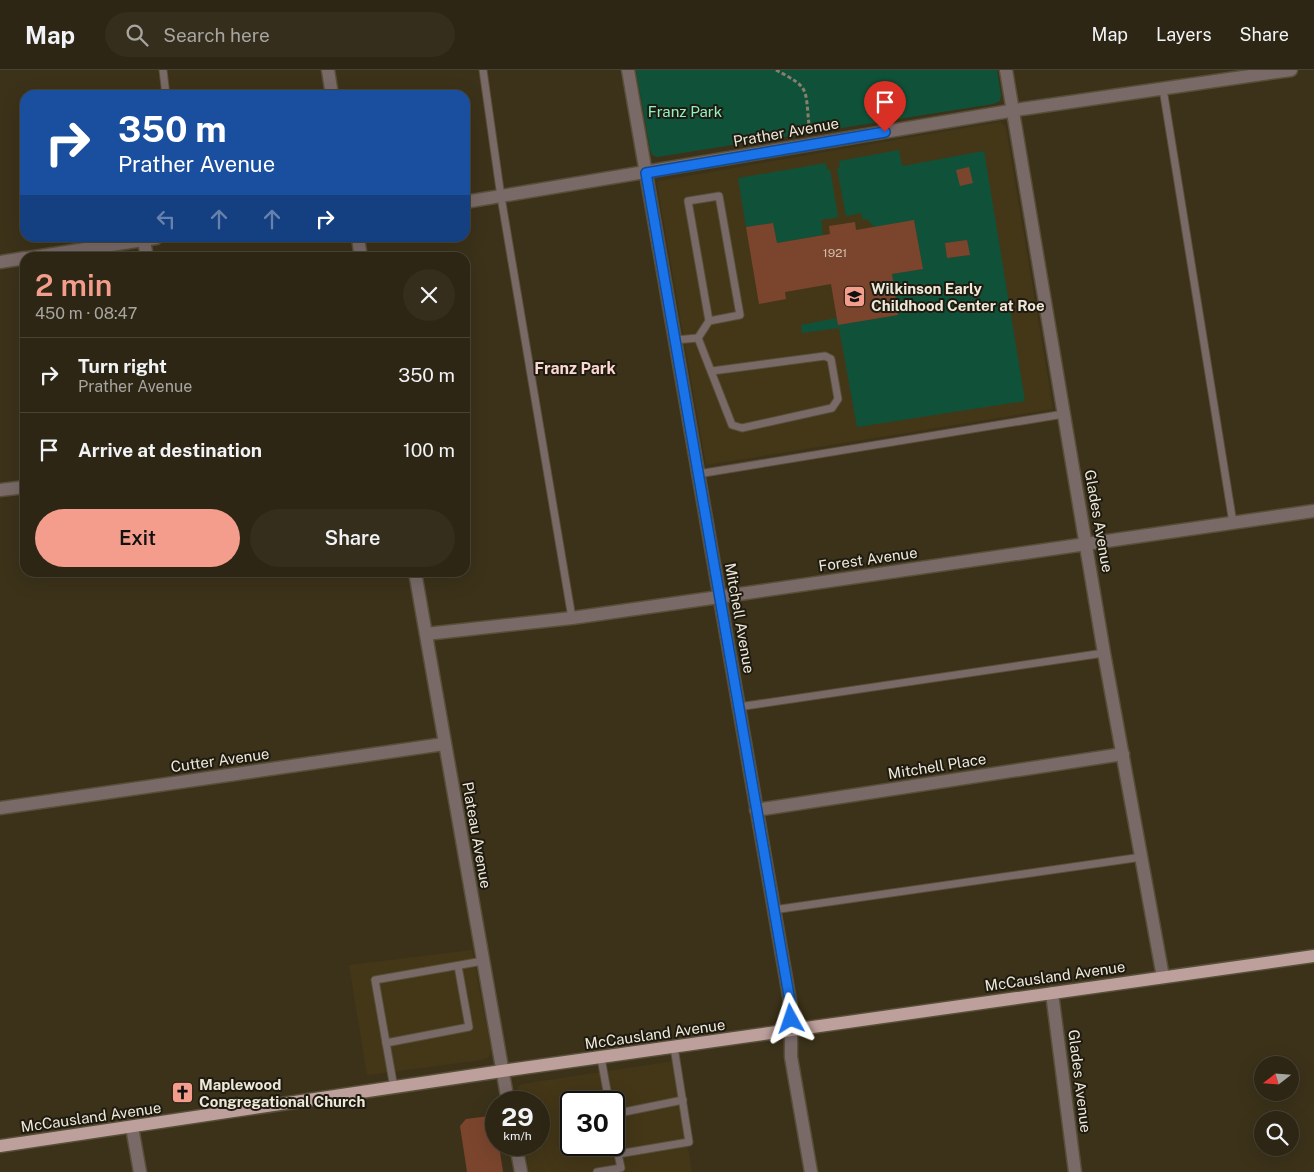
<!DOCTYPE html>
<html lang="en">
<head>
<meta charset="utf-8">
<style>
	body { margin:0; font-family:"Public Sans",sans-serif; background:#352e1d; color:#f1f3f6; height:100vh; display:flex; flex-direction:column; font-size:19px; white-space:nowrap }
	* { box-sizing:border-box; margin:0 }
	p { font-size:16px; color:#a7a5a0 }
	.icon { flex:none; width:28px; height:28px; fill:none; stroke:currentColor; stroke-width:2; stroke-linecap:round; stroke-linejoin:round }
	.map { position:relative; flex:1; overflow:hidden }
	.panel { position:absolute; left:20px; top:182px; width:450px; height:325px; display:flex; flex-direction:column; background:#2d2614; border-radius:15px; box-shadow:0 5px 20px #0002,0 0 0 1px #484334 }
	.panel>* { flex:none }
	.top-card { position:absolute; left:20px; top:20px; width:450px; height:152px; border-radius:15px; box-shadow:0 5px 20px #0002,0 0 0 1px #484334; background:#1a4fa0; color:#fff; overflow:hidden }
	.needle { width:32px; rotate:253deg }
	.buttons { position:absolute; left:1254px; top:986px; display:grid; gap:10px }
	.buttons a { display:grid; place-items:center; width:45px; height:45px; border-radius:50%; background:#2d2614; box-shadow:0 5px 20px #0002,0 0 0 1px #484334; font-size:25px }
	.speed { position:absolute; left:485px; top:1021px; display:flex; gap:10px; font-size:25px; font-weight:700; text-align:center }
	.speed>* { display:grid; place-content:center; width:65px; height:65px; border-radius:50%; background:#2d2614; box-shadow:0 5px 20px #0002,0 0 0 1px #484334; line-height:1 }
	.speed small { font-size:12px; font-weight:400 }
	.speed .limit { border:2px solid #111; border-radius:8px; background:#fff; color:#111 }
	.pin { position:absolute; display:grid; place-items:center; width:42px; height:42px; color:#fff; margin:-51px -21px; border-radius:50% 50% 50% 0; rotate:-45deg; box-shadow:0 0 5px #0007 }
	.pin .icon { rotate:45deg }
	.me { position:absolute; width:55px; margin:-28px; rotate:355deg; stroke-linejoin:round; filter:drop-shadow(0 0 4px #0008) }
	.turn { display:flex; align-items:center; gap:18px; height:105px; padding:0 15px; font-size:22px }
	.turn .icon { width:65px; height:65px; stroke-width:2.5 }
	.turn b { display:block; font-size:35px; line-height:42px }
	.lanes { display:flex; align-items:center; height:48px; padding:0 15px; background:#0003; justify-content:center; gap:25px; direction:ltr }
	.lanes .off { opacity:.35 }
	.round { display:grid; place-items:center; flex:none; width:52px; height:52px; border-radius:26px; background:#352e1d }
	.head { display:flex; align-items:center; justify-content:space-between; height:85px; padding:0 15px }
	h1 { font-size:30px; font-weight:600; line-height:38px; color:#f49d8c }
	.button { display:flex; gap:10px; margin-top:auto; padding:10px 15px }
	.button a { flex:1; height:58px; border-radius:30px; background:#f49d8c; color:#111; font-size:20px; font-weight:600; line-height:58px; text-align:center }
	.button a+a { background:#352e1d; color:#f1f3f6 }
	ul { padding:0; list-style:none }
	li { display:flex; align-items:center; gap:15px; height:75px; padding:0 15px; border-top:1px solid #484334 }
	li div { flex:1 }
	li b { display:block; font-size:19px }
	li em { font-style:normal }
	header { display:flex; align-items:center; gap:30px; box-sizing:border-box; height:70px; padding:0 25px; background:#2d2614; border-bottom:1px solid #484334 }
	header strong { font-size:24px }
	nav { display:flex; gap:28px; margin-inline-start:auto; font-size:18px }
	.search { width:350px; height:45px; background:#352e1d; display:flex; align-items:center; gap:12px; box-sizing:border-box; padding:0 18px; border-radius:28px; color:#a7a5a0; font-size:19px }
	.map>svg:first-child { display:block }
</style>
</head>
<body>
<header>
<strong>Map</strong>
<div class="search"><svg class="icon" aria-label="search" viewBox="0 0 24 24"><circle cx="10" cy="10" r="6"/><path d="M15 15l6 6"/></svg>Search here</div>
<nav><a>Map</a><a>Layers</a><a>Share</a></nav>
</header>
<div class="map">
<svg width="1314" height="1102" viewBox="0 0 1314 1102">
	<rect width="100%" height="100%" fill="#3c321a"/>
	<!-- built -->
	<g fill="#443718" fill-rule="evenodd">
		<path d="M 999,52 L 1002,53 L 1006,58 L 1053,339 L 706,395 L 657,114 L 658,111 Z"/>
		<path d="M 472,880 L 491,980 L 489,987 L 482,990 L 367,1005 L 349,895 Z"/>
		<path d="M 674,991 L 692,1102 L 529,1102 L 525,1075 L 539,1075 L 539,1032 L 518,1032 L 517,1018 L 522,1014 ZM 571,1032 L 614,1032 L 614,1075 L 571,1075 Z"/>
	</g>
	<!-- green -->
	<g fill="#105239" fill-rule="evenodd">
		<path d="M 636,0 L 997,0 L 1001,25 L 1000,31 L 993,34 L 657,87 L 652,85 L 650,79 Z"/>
		<path d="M 899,80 L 902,96 L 984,81 L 1025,331 L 857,357 L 839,258 L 802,263 L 801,255 L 837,248 L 838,255 L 898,245 L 892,204 L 923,199 L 914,150 L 874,157 L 867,149 L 863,150 L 861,143 L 846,146 L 837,98 L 840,98 L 839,91 ZM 967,170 L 969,185 L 947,188 L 945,173 Z"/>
		<path d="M 826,93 L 827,100 L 830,99 L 838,147 L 821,150 L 823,165 L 777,173 L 773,153 L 746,157 L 738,108 Z"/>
	</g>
	<!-- building -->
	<g fill="#7b452d">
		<path d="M 969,97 L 973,113 L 960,116 L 956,100 Z"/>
		<path d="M 914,150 L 923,199 L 892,204 L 898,245 L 838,255 L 831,214 L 785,222 L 786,229 L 759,234 L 746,157 L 773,153 L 777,173 L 830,164 L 829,156 L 855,152 L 856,160 Z"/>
		<path d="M 967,170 L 970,185 L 947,188 L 945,173 Z"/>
		<path d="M 489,1046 L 494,1047 L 496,1075 L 499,1075 L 503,1102 L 467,1102 L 460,1056 L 466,1049 Z"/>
	</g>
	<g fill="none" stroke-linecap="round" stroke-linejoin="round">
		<defs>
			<g id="lane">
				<path d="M 163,0 L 166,25"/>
				<path d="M 483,0 L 501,127 L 572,548"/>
				<path d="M 1163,19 L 1233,453"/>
				<path d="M 698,268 L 709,251 L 740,245 L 719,126 L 688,131 L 709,251"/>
				<path d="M 675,270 L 698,268 L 732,355 L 742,358 L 832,338 L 838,329 L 831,289 L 825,286 L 712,301"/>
				<path d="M 698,404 L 1064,344"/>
				<path d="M 738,637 L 1104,583"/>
				<path d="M 773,840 L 1142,787"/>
				<path d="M 386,973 L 469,957 L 458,896"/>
				<path d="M 601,988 L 609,1032"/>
				<path d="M 394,1018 L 375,910 L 483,891"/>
				<path d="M 614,1044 L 683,1030"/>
				<path d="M 614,1059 L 618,1084 L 689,1072 L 674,977"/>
				<path d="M 597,1102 L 621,1098 L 618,1084"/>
			</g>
			<g id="street">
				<path d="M 328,0 L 332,25"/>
				<path d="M 628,0 L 791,937 L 791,987 L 811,1102"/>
				<path d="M 1006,0 L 1104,583 L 1163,907"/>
				<path d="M 465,132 L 1022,39 L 1291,0"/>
				<path d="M 358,168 L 361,188"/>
				<path d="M 144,170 L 147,188"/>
				<path d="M 28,188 L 156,168"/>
				<path d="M 0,192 L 25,188"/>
				<path d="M 0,420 L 25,417"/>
				<path d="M 415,502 L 508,1032"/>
				<path d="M 426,564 L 572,548 L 719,527 L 1314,441"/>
				<path d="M 0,738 L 444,674"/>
				<path d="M 756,740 L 1123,684"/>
				<path d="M 1052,923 L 1075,1102"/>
				<path d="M 132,1057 L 140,1102"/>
				<path d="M 516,1075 L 521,1102"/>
			</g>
			<path id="primary" d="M 0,1076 L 502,1001 L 1314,886"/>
		</defs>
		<!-- lane casing -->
		<use href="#lane" stroke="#584f39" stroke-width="9"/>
		<!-- street casing -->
		<use href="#street" stroke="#584f39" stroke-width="15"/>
		<!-- primary casing -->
		<use href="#primary" stroke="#584f39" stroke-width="15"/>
		<!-- path -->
		<path stroke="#88806c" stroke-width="3" stroke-dasharray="4 2.5" stroke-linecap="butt" d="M 776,0 C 810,18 805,17 809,55"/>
		<!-- lane -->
		<use href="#lane" stroke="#796a68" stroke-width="7"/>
		<!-- street -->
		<use href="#street" stroke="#796a68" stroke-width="12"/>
		<!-- primary -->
		<use href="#primary" stroke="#bda09c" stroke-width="12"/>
	</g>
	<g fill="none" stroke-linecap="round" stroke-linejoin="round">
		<defs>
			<path id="route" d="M 791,949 L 791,937 L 646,103 L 885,62"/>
		</defs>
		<!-- route casing -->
		<use href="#route" stroke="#114b97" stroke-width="12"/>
		<!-- route -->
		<use href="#route" stroke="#1a73e8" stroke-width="9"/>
	</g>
	<!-- icons -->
	<defs>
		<symbol id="school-square" viewBox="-11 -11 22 22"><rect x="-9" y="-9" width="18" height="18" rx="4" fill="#f49d8c" stroke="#1f1b10"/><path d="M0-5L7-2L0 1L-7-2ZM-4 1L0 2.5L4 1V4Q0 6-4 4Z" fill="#111"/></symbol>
		<symbol id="church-square" viewBox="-11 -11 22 22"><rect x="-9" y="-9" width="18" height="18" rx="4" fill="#f49d8c" stroke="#1f1b10"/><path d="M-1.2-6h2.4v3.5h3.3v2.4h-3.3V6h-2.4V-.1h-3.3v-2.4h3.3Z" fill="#111"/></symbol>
	</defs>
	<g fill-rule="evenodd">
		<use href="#school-square" x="842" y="214" width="25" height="25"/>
		<use href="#church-square" x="170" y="1010" width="25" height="25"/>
	</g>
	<g text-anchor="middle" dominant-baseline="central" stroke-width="4" stroke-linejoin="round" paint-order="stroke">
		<!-- number labels -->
		<g font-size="12" fill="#d1bfae">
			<text x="835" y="183">1921</text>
		</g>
		<!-- park labels -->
		<g font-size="15" fill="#90f1c4" stroke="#1f1b10">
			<text x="685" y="41">Franz Park</text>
		</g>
		<!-- street labels -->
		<g font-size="15" fill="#eee8d9" stroke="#1f1b10">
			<text transform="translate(786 62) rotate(-10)">Prather Avenue</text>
			<text transform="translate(1099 451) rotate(80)">Glades Avenue</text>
			<text transform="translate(868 489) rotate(-8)">Forest Avenue</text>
			<text transform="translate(740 548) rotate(80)">Mitchell Avenue</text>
			<text transform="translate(220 690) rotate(-8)">Cutter Avenue</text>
			<text transform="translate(937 696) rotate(-9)">Mitchell Place</text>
			<text transform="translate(477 765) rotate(80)">Plateau Avenue</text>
			<text transform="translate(1055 906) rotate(-8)">McCausland Avenue</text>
			<text transform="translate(655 964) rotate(-8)">McCausland Avenue</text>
			<text transform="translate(1080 1011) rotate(83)">Glades Avenue</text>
			<text transform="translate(91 1047) rotate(-8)">McCausland Avenue</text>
		</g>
		<!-- poi labels -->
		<g font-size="15" font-weight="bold" fill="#eee8d9" stroke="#1f1b10" text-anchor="start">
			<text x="871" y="218">Wilkinson Early<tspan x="871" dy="17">Childhood Center at Roe</tspan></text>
			<text x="199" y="1014">Maplewood<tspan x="199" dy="17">Congregational Church</tspan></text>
		</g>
		<!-- neighbourhood labels -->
		<g font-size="16" font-weight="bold" fill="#fbd9d1" stroke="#1f1b10">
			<text x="575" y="298">Franz Park</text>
		</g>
	</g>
</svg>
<div class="buttons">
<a><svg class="needle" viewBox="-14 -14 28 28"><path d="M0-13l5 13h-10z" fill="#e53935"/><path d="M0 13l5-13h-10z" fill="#a7a5a0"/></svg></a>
<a><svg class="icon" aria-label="search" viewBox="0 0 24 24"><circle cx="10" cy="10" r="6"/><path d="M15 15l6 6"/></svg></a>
</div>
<div class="speed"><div>29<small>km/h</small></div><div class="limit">30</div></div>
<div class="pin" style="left:885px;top:62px;background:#d93025"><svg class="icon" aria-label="arrive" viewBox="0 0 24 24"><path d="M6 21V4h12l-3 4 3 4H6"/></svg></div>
<svg class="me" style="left:791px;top:949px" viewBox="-20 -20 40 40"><path d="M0-17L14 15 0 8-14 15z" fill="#1a73e8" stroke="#fff" stroke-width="4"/></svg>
<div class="top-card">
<div class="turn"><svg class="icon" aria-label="right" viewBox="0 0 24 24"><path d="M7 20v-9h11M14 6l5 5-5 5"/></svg><div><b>350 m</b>Prather Avenue</div></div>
<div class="lanes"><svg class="icon off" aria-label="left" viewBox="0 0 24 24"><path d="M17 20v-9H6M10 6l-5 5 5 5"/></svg><svg class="icon off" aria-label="ahead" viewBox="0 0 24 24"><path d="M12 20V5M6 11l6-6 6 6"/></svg><svg class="icon off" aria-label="ahead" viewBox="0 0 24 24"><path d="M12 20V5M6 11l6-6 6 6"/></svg><svg class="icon" aria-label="right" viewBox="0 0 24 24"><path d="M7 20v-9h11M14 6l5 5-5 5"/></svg></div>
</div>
<section class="panel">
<div class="head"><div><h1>2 min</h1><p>450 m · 08:47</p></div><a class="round"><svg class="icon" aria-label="close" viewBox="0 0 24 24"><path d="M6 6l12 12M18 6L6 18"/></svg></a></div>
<ul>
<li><svg class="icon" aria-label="right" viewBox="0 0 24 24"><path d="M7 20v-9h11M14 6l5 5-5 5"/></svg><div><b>Turn right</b><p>Prather Avenue</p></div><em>350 m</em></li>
<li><svg class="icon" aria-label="arrive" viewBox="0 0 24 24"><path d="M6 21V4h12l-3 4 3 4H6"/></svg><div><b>Arrive at destination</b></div><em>100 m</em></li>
</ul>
<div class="button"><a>Exit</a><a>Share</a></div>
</section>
</div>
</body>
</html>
